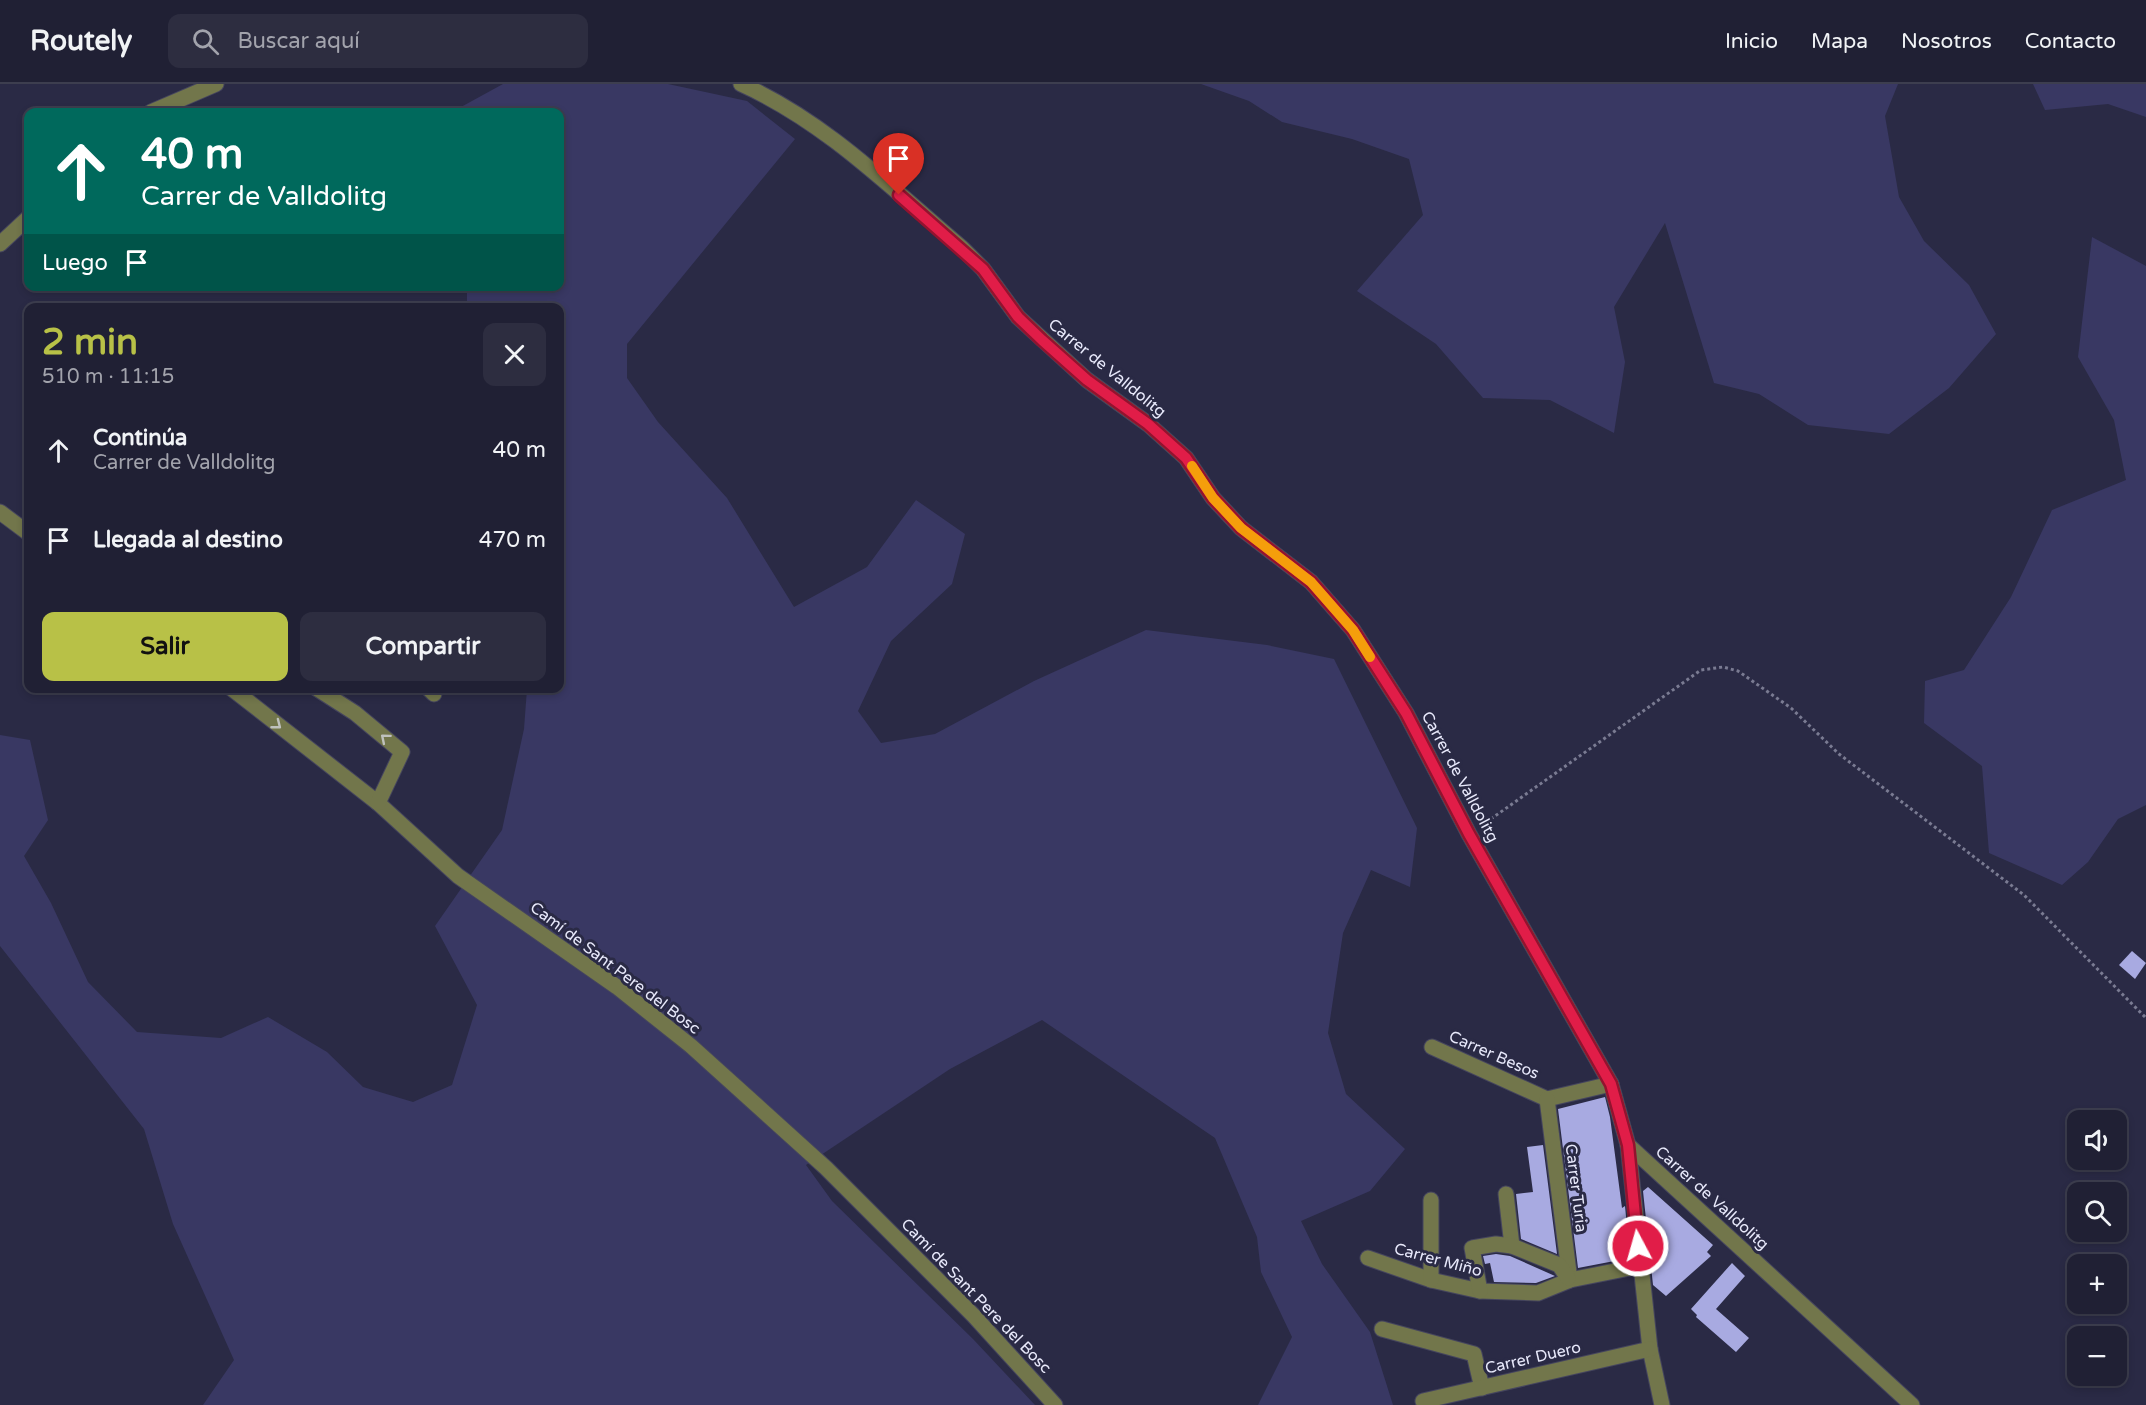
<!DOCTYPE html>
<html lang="es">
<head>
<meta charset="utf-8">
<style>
	body { margin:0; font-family:"Varela Round",sans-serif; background:#2d2d40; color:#f1f3f6; height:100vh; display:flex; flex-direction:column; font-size:22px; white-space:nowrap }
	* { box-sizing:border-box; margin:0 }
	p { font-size:20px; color:#a2a3ac }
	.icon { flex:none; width:33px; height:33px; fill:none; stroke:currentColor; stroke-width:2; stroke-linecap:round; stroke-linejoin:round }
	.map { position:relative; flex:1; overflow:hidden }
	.panel { position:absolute; left:24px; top:219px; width:540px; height:390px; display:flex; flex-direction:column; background:#202034; border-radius:12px; box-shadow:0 3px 9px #0003,0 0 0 2px #3d3e4f }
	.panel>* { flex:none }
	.banner { position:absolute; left:24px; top:24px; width:540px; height:183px; border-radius:12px; box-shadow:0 3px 9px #0003,0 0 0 2px #3d3e4f; background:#00695c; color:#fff; overflow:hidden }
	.controls { position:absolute; left:2067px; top:1026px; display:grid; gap:12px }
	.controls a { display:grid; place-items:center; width:60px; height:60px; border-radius:12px; background:#202034; box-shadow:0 3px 9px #0003,0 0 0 2px #3d3e4f; font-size:30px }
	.pin { position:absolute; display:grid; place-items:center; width:51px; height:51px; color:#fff; margin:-62px -26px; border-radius:50% 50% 50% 0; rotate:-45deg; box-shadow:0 0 6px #0007 }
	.pin .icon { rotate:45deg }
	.me { position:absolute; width:66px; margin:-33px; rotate:354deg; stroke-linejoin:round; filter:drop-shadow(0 0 4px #0008) }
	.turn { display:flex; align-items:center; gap:21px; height:126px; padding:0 18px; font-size:27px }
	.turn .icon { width:78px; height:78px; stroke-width:2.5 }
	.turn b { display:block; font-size:42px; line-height:51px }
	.then { display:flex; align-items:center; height:57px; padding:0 18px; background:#0003; gap:12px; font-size:22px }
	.round { display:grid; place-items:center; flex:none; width:63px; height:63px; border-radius:12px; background:#2d2d40 }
	.summary { display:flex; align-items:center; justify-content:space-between; height:102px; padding:0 18px }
	h1 { font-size:36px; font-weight:700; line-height:45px; color:#b8c147 }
	.button { display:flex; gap:12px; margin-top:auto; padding:12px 18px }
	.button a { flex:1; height:69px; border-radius:12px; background:#b8c147; color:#111; font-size:24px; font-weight:700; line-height:69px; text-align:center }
	.button a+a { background:#2d2d40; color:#f1f3f6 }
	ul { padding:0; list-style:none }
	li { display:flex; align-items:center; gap:18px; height:90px; padding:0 18px }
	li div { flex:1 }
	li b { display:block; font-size:22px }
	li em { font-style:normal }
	header { display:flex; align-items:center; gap:36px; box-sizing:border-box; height:84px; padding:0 30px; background:#202034; border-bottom:2px solid #3d3e4f }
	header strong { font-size:28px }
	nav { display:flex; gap:33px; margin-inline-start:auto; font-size:21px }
	.search { width:420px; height:54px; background:#2d2d40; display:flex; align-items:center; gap:15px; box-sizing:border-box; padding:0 21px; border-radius:12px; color:#a2a3ac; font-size:22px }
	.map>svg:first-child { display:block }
</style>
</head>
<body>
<header>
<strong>Routely</strong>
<div class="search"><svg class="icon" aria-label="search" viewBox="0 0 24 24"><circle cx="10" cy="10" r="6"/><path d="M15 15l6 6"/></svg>Buscar aquí</div>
<nav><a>Inicio</a><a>Mapa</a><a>Nosotros</a><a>Contacto</a></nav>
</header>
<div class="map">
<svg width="2146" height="1321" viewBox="0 0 2146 1321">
	<rect width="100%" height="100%" fill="#2a2a45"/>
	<!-- green -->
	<g fill="#393863">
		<path d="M 503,0 L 668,0 L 747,17 L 795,55 L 627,260 L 627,294 L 658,338 L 727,414 L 794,523 L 867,483 L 916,416 L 965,450 L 952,500 L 891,557 L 858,627 L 881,659 L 935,650 L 1034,597 L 1146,546 L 1267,561 L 1334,575 L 1417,744 L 1410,803 L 1371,786 L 1343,849 L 1328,949 L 1346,1010 L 1405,1065 L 1370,1107 L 1301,1137 L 1322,1180 L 1370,1248 L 1393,1321 L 1258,1321 L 1292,1253 L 1261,1188 L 1257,1153 L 1215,1054 L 1042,936 L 950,985 L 806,1081 L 832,1117 L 973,1255 L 1035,1321 L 203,1321 L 234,1276 L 173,1140 L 144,1045 L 0,862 L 0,651 L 30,656 L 48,736 L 24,772 L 51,819 L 88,898 L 137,948 L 221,954 L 268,933 L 327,968 L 363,1003 L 413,1018 L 452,1001 L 477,921 L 435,842 L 502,746 L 524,645 L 527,605 L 560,604 L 560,224 L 463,223 L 467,219 L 467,203 L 560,202 L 560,28 L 457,28 L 461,23 Z"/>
		<path d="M 1201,0 L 1898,0 L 1885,32 L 1899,113 L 1924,157 L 1969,201 L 1996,250 L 1949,304 L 1889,350 L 1808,341 L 1759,310 L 1714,299 L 1665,139 L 1614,223 L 1625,278 L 1614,349 L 1550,316 L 1483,314 L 1436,260 L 1357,207 L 1423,131 L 1409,75 L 1352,55 L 1282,38 L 1249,17 Z"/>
		<path d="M 2033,0 L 2146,0 L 2146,33 L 2108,20 L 2045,26 Z"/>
		<path d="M 2092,153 L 2146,182 L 2146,721 L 2118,735 L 2088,778 L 2062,801 L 1989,769 L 1982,682 L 1924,639 L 1925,597 L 1964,586 L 2011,513 L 2052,426 L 2126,396 L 2114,336 L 2078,273 Z"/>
	</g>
	<!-- building -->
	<g fill="#a8aae1">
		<path d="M 2132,867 L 2146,879 L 2135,895 L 2119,881 Z"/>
		<path d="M 1605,1013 L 1610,1033 L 1622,1124 L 1625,1122 L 1630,1174 L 1578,1184 L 1558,1025 Z"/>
		<path d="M 1543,1061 L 1557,1170 L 1521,1155 L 1516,1110 L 1533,1108 L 1527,1063 Z"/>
		<path d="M 1648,1103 L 1713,1161 L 1707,1168 L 1711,1172 L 1666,1212 L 1653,1201 L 1643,1107 Z"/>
		<path d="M 1496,1170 L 1510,1172 L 1555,1192 L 1536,1199 L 1494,1198 L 1490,1179 L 1485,1180 L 1483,1172 Z"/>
		<path d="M 1732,1179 L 1745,1192 L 1716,1225 L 1749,1254 L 1736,1268 L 1696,1233 L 1697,1231 L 1691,1225 Z"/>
	</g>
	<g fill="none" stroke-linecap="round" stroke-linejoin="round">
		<defs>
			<g id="minor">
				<path d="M 741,0 C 826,38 892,105 962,164 L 983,185 L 1018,233 L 1087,296 L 1148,340 L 1186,374 L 1213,414 L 1241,444 L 1311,498 L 1353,546 L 1406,629 L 1469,750 L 1611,1000 L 1628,1061 L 1912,1321"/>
				<path d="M 151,28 L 216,0"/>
				<path d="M 0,160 L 28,134"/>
				<path d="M 0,428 L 28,449"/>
				<path d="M 231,604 L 378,719 L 458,792 L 617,903 L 691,962 L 826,1084 L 974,1232 L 1055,1321"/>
				<path d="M 316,604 L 355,629 L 402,668 L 378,719"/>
				<path d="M 428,604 L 434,610"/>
				<path d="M 1432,963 L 1547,1015 L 1611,1000"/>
				<path d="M 1547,1015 L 1570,1196"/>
				<path d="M 1628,1061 L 1650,1265 L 1662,1321"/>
				<path d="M 1506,1110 L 1512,1162"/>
				<path d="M 1368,1174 L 1431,1196 L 1480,1207 L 1538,1209 L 1570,1196 L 1640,1182"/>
				<path d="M 1431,1196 L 1431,1116"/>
				<path d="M 1480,1207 L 1472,1164 L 1496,1160 L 1512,1162 L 1559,1181 L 1568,1194"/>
				<path d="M 1382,1245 L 1474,1270 L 1482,1304"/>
				<path d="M 1423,1317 L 1650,1265"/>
			</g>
		</defs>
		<!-- minor casing -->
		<use href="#minor" stroke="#45455e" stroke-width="17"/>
		<!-- path -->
		<path stroke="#7a7b92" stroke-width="3" stroke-dasharray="3 3" stroke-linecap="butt" d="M 1481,742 L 1701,586 L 1723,583 L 1738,587 L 1791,624 L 1839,670 L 2024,811 L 2146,934"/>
		<!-- minor -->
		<use href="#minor" stroke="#72764b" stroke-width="15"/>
	</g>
	<!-- one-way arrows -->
	<defs><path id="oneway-chevron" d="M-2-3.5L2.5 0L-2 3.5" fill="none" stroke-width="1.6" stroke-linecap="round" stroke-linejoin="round" transform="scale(1.5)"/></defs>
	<g stroke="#bfc1bd">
		<use href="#oneway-chevron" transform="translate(277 641) rotate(38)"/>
		<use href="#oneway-chevron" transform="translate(385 654) rotate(-140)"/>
	</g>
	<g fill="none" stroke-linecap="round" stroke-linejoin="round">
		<defs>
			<path id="route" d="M 899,111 L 983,185 L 1018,233 L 1042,256 L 1087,296 L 1148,340 L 1186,374 L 1213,414 L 1241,444 L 1311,498 L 1353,546 L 1406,629 L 1469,750 L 1611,1000 L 1628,1061 L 1638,1162"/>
		</defs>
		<!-- route casing -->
		<use href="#route" stroke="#92132f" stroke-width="15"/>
		<!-- route -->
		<use href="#route" stroke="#e11d48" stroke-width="10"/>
		<!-- slow -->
		<path stroke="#f59e0b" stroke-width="10" d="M 1192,382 L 1213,414 L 1241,444 L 1311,498 L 1353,546 L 1370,573"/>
	</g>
	<g text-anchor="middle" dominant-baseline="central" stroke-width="6" stroke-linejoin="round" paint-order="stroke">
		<!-- street labels -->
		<g font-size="16" fill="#e8e9fb" stroke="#2a2a45">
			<text transform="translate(1107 284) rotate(39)">Carrer de Valldolitg</text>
			<text transform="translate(1460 693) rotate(62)">Carrer de Valldolitg</text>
			<text transform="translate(615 884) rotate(37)">Camí de Sant Pere del Bosc</text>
			<text transform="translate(1494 971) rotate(24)">Carrer Besos</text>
			<text transform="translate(1576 1104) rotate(83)">Carrer Turia</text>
			<text transform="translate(1712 1114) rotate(42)">Carrer de Valldolitg</text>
			<text transform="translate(1438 1176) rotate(15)">Carrer Miño</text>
			<text transform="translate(976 1212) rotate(46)">Camí de Sant Pere del Bosc</text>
			<text transform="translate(1533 1274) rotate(-13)">Carrer Duero</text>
		</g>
	</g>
</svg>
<div class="controls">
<a><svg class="icon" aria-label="sound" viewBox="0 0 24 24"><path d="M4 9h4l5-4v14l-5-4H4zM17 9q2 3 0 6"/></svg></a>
<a><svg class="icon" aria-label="search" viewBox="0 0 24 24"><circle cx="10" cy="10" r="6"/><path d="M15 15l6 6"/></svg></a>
<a>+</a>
<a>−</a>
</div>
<div class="pin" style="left:899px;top:111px;background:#d93025"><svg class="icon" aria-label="arrive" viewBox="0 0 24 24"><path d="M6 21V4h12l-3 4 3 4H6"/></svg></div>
<svg class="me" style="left:1638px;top:1162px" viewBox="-20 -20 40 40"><circle r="17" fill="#e11d48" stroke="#fff" stroke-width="3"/><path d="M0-11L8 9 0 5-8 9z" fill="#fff"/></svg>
<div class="banner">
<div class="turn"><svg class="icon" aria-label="ahead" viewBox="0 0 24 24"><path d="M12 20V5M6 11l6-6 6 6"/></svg><div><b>40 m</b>Carrer de Valldolitg</div></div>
<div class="then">Luego<svg class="icon" aria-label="arrive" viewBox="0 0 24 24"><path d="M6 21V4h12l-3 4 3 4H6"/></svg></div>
</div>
<section class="panel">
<div class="summary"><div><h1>2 min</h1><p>510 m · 11:15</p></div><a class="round"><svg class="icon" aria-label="close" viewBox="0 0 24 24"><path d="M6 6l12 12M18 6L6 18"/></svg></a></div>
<ul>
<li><svg class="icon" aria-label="ahead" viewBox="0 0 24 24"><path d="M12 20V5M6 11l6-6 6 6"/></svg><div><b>Continúa</b><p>Carrer de Valldolitg</p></div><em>40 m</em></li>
<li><svg class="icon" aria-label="arrive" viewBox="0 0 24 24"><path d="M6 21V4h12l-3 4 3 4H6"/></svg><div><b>Llegada al destino</b></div><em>470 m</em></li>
</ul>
<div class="button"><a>Salir</a><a>Compartir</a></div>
</section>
</div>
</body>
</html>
